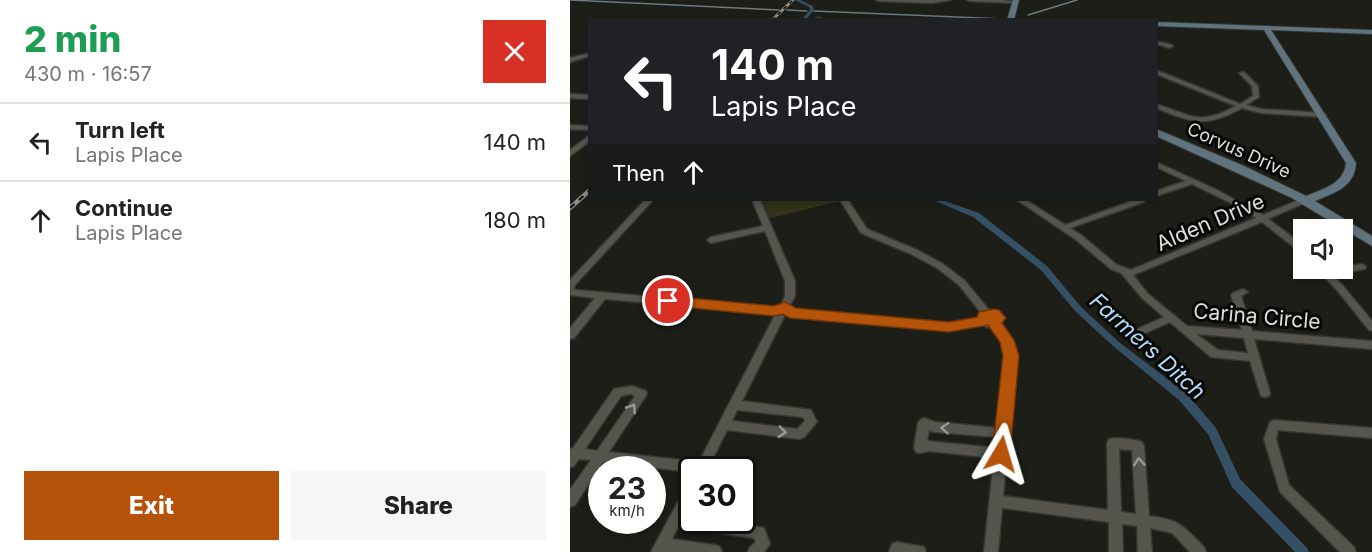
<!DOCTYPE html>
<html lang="en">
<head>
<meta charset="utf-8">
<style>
	body { margin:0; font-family:Inter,sans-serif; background:#f6f6f6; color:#222; height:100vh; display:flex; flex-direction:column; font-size:22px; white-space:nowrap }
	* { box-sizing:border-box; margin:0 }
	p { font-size:20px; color:#767676 }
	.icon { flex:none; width:33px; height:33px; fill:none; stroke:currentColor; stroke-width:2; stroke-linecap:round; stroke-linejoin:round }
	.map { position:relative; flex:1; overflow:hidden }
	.drawer { display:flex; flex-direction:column; background:#fff; width:570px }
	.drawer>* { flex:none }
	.guide { position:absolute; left:18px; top:18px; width:570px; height:183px; border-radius:0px; box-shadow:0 3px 9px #0003; background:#202124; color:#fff; overflow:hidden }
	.fabs { position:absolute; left:723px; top:219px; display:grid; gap:12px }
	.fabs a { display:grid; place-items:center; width:60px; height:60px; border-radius:0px; background:#fff; box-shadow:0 3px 9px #0003; font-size:30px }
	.speed { position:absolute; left:18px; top:456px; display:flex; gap:12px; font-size:30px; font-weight:700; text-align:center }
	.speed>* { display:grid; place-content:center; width:78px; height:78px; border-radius:50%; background:#fff; box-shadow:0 3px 9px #0003; line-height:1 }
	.speed small { font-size:15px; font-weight:400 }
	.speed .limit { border:3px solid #111; border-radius:9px; background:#fff; color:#111 }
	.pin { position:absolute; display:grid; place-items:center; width:51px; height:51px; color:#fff; margin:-26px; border:3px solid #fff; border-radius:50%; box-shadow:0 2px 6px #0007 }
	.me { position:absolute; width:66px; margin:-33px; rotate:7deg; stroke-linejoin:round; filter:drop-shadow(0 0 4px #0008) }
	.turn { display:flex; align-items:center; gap:21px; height:126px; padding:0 24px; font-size:27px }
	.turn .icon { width:78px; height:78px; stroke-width:2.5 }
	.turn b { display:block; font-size:42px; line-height:51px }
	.then { display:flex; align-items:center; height:57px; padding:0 24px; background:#0003; gap:12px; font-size:22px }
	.round { display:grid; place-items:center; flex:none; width:63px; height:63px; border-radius:0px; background:#f6f6f6 }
	.overview { display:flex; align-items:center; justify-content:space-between; height:102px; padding:0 24px }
	h1 { font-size:36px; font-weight:800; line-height:45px; color:#1e9e55 }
	.button { display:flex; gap:12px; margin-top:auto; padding:12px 24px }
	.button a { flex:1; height:69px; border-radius:0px; background:#b45309; color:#fff; font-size:24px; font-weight:800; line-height:69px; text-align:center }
	.button a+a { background:#f6f6f6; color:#222 }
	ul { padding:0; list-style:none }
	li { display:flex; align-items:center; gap:18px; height:78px; padding:0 24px; border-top:2px solid #e0e0e0 }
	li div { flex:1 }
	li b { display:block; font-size:22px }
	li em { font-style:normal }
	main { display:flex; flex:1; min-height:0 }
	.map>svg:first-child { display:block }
</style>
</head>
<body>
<main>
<section class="drawer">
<div class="overview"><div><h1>2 min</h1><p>430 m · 16:57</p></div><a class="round" style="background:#d93025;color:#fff"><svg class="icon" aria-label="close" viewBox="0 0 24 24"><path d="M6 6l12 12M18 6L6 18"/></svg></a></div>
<ul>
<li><svg class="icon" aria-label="left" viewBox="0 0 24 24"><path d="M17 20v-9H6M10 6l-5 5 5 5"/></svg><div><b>Turn left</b><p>Lapis Place</p></div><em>140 m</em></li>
<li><svg class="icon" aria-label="ahead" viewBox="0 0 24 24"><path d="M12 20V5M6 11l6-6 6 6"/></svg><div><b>Continue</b><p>Lapis Place</p></div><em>180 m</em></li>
</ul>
<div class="button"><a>Exit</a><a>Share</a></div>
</section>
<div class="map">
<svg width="802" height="552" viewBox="0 0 802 552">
	<rect width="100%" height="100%" fill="#1d1e17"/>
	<!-- green -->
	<path fill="#32331a" d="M 189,200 L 269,200 L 270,201 L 197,219 Z"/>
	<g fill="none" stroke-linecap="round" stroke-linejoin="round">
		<!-- stream -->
		<g stroke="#687b87" stroke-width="1.5">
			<path d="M 0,0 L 209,10"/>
			<path d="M 217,10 L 237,11"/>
			<path d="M 244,11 L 435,19"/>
			<path d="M 458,15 L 507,0"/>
		</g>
		<!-- canal -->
		<g fill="#355064" fill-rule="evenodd">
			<path d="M 225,0 L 230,0 L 243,6 L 244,10 L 236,20 L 231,20 L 240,10 L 239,7 Z"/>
			<path d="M 363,200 L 372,200 L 409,213 L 477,266 L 511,307 L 549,342 L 617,394 L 646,428 L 670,479 L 737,548 L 739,552 L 725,552 L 662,487 L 638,434 L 609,400 L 543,346 L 505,311 L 471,270 L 403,217 Z"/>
		</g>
		<defs>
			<g id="street">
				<path d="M 306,0 L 381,0 L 362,3 L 308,1 Z"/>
				<path d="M 397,0 L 430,0 L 447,2 L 445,3 L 399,1 Z"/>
				<rect x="247" y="18" width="4" height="2"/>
				<path d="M 586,41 L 602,45 L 603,46 L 600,48 L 586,44 Z"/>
				<path d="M 20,53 L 20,56 L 0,62 L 0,58 Z"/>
				<path d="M 586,70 L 670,104 L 683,96 L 682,86 L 669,73 L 674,72 L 688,86 L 689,97 L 676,105 L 691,109 L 753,113 L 756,115 L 753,117 L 691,113 L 672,108 C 636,128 623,123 586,108 L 586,104 C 623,116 629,126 666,106 L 586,74 Z"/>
				<path d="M 0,94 L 20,95 L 20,99 L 0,98 Z"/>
				<path d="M 0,125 L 20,126 L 20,130 L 0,129 Z"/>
				<path d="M 20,135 L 20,141 L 0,156 L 0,150 Z"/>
				<path d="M 586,162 L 647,190 L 693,215 L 734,198 L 737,198 L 741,200 L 698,219 L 721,236 L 734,247 L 734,255 L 692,222 L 563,275 L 578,294 L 617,326 L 672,330 L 661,295 L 663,293 L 673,289 L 678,292 L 671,296 L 682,331 L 802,341 L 802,349 L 684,339 L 700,393 L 699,396 L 695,397 L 691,396 L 690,393 L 680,361 L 641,357 L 600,322 L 571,335 L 563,335 L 562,333 L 563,331 L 594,317 L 572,298 L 551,273 L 541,269 L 505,239 L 447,200 L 456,200 L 495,225 L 565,200 L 575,200 L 574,202 L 500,228 L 511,235 L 547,265 L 561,270 L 686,218 L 661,203 L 622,184 L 586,196 L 586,191 L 616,181 L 586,167 ZM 626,334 L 674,338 L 678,353 L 648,350 Z"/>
				<path d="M 75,200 L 83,200 L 5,285 L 4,289 L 6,290 L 205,308 L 208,309 L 210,311 L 208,313 L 205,314 L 35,299 L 4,338 L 0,339 L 0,328 L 25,298 L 1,295 L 0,280 Z"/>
				<path d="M 182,200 L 190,200 L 225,281 L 225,296 L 218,309 L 212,309 L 210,307 L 215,296 L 215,281 L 195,231 L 141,243 L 137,240 L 141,237 L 193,226 Z"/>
				<path d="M 270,200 L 278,200 L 297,229 L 347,250 L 373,264 L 395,281 L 419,310 L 427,311 C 432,315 433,319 430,324 L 442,340 L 446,355 L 433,496 L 538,510 L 537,443 L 539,439 C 548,437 563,439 572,442 L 574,446 L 579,516 C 611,520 613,526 634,547 L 636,552 L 620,552 L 602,533 L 580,528 L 582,552 L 568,552 L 567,526 L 552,524 L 553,552 L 539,552 L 539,522 L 432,508 L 428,552 L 414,552 L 424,458 L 359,451 L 350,453 L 346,452 L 344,448 L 348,423 L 350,420 L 354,418 L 365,422 L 428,428 L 436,355 L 432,341 L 423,328 L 416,327 L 412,325 L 379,330 L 217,315 L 215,313 L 217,311 L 220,310 L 379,324 L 410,318 L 412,314 L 389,285 L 367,268 L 341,254 L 291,233 ZM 359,430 L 364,432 L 427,437 L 426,448 L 357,441 ZM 549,449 L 562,450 L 566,514 L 551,512 Z"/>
				<path d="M 792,264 L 796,267 L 795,269 L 762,275 L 773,286 L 802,321 L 802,331 L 799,330 L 767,290 L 746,268 L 756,268 L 757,270 L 772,268 L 772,267 Z"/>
				<path d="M 209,314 L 212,315 L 214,317 L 172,401 L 241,410 L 247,422 L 234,437 L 230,439 L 157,430 L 137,470 L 122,470 L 122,472 L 33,462 L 5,505 L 0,507 L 0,490 L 21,460 L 9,459 L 4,466 L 0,467 L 0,449 L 3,448 L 44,389 L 62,386 L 76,391 L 77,394 L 39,452 L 129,462 L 204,317 L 206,315 ZM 61,394 L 65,396 L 27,451 L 15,449 L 51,396 ZM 167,410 L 233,417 L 235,421 L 227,429 L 162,421 Z"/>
				<path d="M 704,420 L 802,428 L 802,438 L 708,430 L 706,439 L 719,485 L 784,547 L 786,552 L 770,552 L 710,492 L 694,439 L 700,422 Z"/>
				<path d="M 122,482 L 122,501 L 114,515 L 122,516 L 122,520 L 151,520 L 194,528 L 200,544 L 194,552 L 178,552 L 180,547 L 186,542 L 184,538 L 108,527 L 102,539 L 145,545 L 150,547 L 152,552 L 81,552 L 118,483 Z"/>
				<path d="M 327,542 L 354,547 L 356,552 L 319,552 L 322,544 Z"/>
			</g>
			<g id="secondary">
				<path d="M 443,0 L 449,0 L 444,20 L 437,20 Z"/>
				<path d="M 586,22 L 802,30 L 802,34 L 701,30 L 786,163 C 785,187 764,193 745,201 L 802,236 L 802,246 L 720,197 L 586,136 L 586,129 L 674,166 L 736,196 C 753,189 774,184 776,163 L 694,30 L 586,26 Z"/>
			</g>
		</defs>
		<!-- street casing -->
		<use href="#street" stroke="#363733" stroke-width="3"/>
		<!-- secondary casing -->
		<use href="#secondary" stroke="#363733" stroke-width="2"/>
		<!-- street -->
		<use href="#street" fill="#55554e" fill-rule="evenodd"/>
		<!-- secondary -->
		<use href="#secondary" fill="#5f747e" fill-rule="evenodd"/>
		<defs>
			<path id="rail-far1" d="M 202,20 L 223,0"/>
			<path id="rail" d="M 0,208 L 20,190"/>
		</defs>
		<!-- rail-far1 casing -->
		<use href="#rail-far1" stroke="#8c8d87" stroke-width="3"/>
		<!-- rail casing -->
		<use href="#rail" stroke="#8c8d87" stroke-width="4.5"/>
		<!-- rail-far1 -->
		<use href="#rail-far1" stroke="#070805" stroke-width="1.5" stroke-dasharray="4" stroke-linecap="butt"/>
		<!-- rail -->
		<use href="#rail" stroke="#070805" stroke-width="2" stroke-dasharray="6" stroke-linecap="butt"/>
	</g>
	<!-- one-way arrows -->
	<defs><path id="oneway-chevron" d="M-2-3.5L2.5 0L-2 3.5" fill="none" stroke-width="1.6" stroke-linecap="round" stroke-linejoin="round" transform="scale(1.5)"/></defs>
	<g stroke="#9a9a94">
		<use href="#oneway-chevron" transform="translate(62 408) rotate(-57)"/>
		<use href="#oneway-chevron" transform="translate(375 428) rotate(-175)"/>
		<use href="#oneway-chevron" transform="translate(212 432) rotate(6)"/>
		<use href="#oneway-chevron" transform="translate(569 462) rotate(-94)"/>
	</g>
	<!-- route -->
	<path fill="#b45309" stroke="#753606" stroke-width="1.5" d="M 98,296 L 204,306 L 215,302 L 226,308 L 379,322 L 407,317 L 409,312 L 424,309 L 429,310 L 436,318 L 432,323 L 444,340 L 449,356 L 440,454 L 438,459 L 431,461 L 425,459 L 422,454 L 433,356 L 430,342 L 418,325 L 379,332 L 220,318 L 213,314 L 205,316 L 92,305 L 90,301 L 92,298 Z"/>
	<g text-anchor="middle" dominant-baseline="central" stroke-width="6" stroke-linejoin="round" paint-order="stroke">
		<!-- far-street labels -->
		<g font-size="18" fill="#dedfda" stroke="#070805">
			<text transform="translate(669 150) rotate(24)">Corvus Drive</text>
		</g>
		<!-- street labels -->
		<g font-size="21" fill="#dedfda" stroke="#070805">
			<text transform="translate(640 222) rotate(-23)">Alden Drive</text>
			<text transform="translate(687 316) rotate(5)">Carina Circle</text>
		</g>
		<!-- water labels -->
		<g font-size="22" font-style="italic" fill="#b3ddfc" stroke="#070805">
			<text transform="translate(578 346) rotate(42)">Farmers Ditch</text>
		</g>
	</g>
</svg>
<div class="fabs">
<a><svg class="icon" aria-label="sound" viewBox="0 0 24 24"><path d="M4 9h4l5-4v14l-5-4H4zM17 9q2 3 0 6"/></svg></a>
</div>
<div class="speed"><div>23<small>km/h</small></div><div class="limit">30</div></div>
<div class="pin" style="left:98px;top:301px;background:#d93025"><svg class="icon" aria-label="arrive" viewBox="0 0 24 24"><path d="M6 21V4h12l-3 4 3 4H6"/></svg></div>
<svg class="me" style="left:431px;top:454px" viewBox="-20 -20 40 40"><path d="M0-17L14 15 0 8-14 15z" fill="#b45309" stroke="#fff" stroke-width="4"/></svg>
<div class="guide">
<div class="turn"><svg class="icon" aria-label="left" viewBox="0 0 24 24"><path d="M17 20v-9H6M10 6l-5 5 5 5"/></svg><div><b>140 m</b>Lapis Place</div></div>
<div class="then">Then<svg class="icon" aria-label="ahead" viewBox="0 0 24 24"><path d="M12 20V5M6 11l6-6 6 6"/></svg></div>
</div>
</div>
</main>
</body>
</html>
